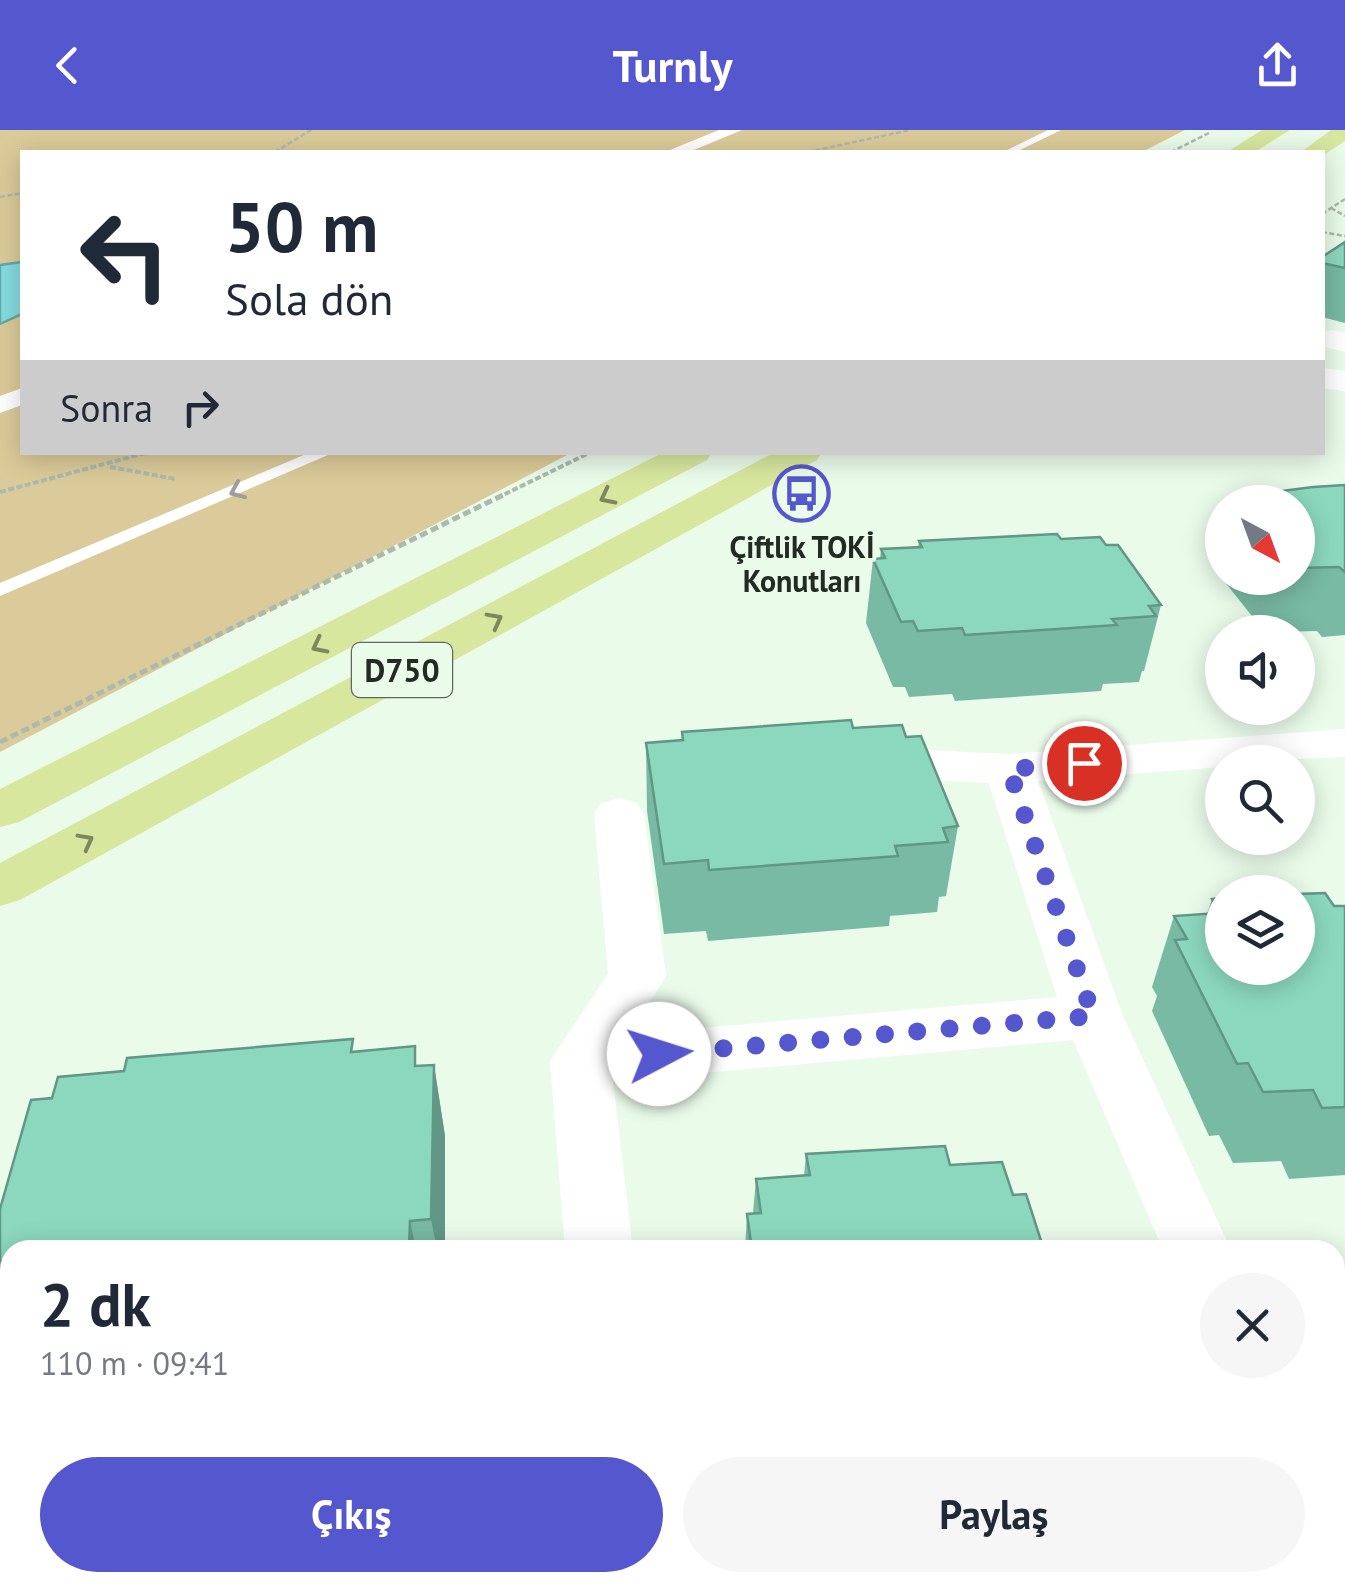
<!DOCTYPE html>
<html lang="tr">
<head>
<meta charset="utf-8">
<style>
	body { margin:0; font-family:"PT Sans",sans-serif; background:#f6f6f7; color:#1f2937; height:100vh; display:flex; flex-direction:column; font-size:38px; white-space:nowrap }
	* { box-sizing:border-box; margin:0 }
	p { font-size:32px; color:#747a83 }
	.icon { flex:none; width:55px; height:55px; fill:none; stroke:currentColor; stroke-width:2; stroke-linecap:round; stroke-linejoin:round }
	.map { position:relative; flex:1; overflow:hidden }
	.drawer { position:absolute; left:0px; top:1110px; width:1345px; height:352px; display:flex; flex-direction:column; background:#fff; border-radius:30px 30px 0 0; box-shadow:0 5px 25px #0003 }
	.drawer>* { flex:none }
	.guide { position:absolute; left:20px; top:20px; width:1305px; height:305px; border-radius:0px; box-shadow:0 5px 25px #0003; background:#fff; color:#1f2937; overflow:hidden }
	.needle { width:65px; rotate:139deg }
	.controls { position:absolute; left:1205px; top:355px; display:grid; gap:20px }
	.controls a { display:grid; place-items:center; width:110px; height:110px; border-radius:50%; background:#fff; box-shadow:0 5px 25px #0003; font-size:50px }
	.pin { position:absolute; display:grid; place-items:center; width:85px; height:85px; color:#fff; margin:-42px; border:5px solid #fff; border-radius:50%; box-shadow:0 2px 10px #0007 }
	.me { position:absolute; width:110px; margin:-55px; rotate:85deg; stroke-linejoin:round; filter:drop-shadow(0 0 8px #0008) }
	.turn { display:flex; align-items:center; gap:35px; height:210px; padding:0 40px; font-size:45px }
	.turn .icon { width:130px; height:130px; stroke-width:2.5 }
	.turn b { display:block; font-size:70px; line-height:85px }
	.then { display:flex; align-items:center; height:95px; padding:0 40px; background:#0003; gap:20px; font-size:38px }
	.round { display:grid; place-items:center; flex:none; width:105px; height:105px; border-radius:52px; background:#f6f6f7 }
	.summary { display:flex; align-items:center; justify-content:space-between; height:170px; padding:0 40px }
	h1 { font-size:60px; font-weight:800; line-height:75px }
	.action { display:flex; gap:20px; margin-top:auto; padding:20px 40px }
	.action a { flex:1; height:115px; border-radius:60px; background:#5557ce; color:#fff; font-size:40px; font-weight:800; line-height:115px; text-align:center }
	.action a+a { background:#f6f6f7; color:#1f2937 }
	header { display:flex; justify-content:space-between; align-items:center; height:130px; padding:0 40px; background:#5557ce; color:#fff; font-size:45px; font-weight:800 }
	.map>svg:first-child { display:block }
</style>
</head>
<body>
<header><svg class="icon" aria-label="back" viewBox="0 0 24 24"><path d="M15 5l-7 7 7 7"/></svg>Turnly<svg class="icon" aria-label="share" viewBox="0 0 24 24"><path d="M12 15V3M7 8l5-5 5 5M5 13v7h14v-7"/></svg></header>
<div class="map">
<svg width="1345" height="1462" viewBox="0 0 1345 1462">
	<rect width="100%" height="100%" fill="#eafbea"/>
	<!-- green -->
	<path fill="#dbcb9a" d="M 0,0 L 1185,0 L 1142,22 L 22,22 L 22,322 L 571,323 L 0,622 Z"/>
	<!-- water -->
	<path fill="#85dcdf" stroke="#68a6a7" stroke-width="2.5" d="M 22,132 L 22,184 L 0,194 L 0,135 Z"/>
	<g fill="none" stroke-linecap="round" stroke-linejoin="round">
		<!-- path-far2 -->
		<g stroke="#acb9ac" stroke-width="2.5" stroke-dasharray="5 2.5" stroke-linecap="butt">
			<path d="M 275,22 L 311,0"/>
			<path d="M 808,22 L 910,0"/>
			<path d="M 1171,22 L 1209,3"/>
			<path d="M 0,67 L 22,63"/>
			<path d="M 1331,78 L 1345,86"/>
			<path d="M 1322,84 L 1345,69"/>
			<path d="M 1322,102 L 1345,106"/>
		</g>
		<!-- path-far1 -->
		<g stroke="#acb9ac" stroke-width="4" stroke-dasharray="6 2.5" stroke-linecap="butt">
			<path d="M 110,337 L 176,349"/>
			<path d="M 0,362 L 149,322"/>
			<path d="M 497,368 L 591,322"/>
		</g>
		<!-- path -->
		<path stroke="#acb9ac" stroke-width="5" stroke-dasharray="8 4" stroke-linecap="butt" d="M 0,612 L 503,365"/>
		<!-- service -->
		<g fill="#fff" fill-rule="evenodd">
			<path d="M 1048,0 L 1061,0 L 1016,22 L 1003,22 Z"/>
			<path d="M 311,322 L 335,322 L 0,466 L 0,453 Z"/>
		</g>
		<!-- pedestrian -->
		<g fill="#fff" fill-rule="evenodd">
			<path d="M 719,0 L 742,0 L 689,22 L 665,22 Z"/>
			<path d="M 22,258 L 22,275 L 0,283 L 0,266 Z"/>
		</g>
		<!-- minor -->
		<g fill="#fff" fill-rule="evenodd">
			<path d="M 1333,200 L 1345,203 L 1345,222 L 1322,216 L 1322,202 Z"/>
			<path d="M 1322,238 L 1345,241 L 1345,261 L 1322,258 Z"/>
			<path d="M 1345,599 L 1345,627 L 1222,632 L 1222,637 L 1038,651 L 1123,886 L 1231,1120 L 1163,1120 L 1073,910 L 613,951 L 633,1120 L 565,1120 L 550,931 L 608,844 L 594,684 L 601,673 L 619,668 L 637,673 L 644,684 L 666,846 L 630,904 L 1057,867 L 989,653 L 861,647 L 844,642 L 837,632 L 844,622 L 861,617 L 1009,624 Z"/>
			<path d="M 1335,1388 L 1345,1392 L 1345,1462 L 1308,1462 L 1304,1452 L 1335,1452 Z"/>
			<path d="M 0,1389 L 10,1389 L 10,1452 L 42,1452 L 39,1459 L 0,1462 Z"/>
			<path d="M 344,1452 L 426,1452 L 427,1462 L 343,1462 Z"/>
			<path d="M 592,1452 L 675,1452 L 676,1462 L 592,1462 Z"/>
		</g>
		<!-- trunk -->
		<g fill="#d8e79e" fill-rule="evenodd">
			<path d="M 1262,0 L 1290,0 L 1255,22 L 1227,22 Z"/>
			<path d="M 1331,0 L 1345,0 L 1345,11 L 1322,26 L 1301,22 Z"/>
			<path d="M 664,322 L 712,322 L 707,330 L 19,692 L 0,697 L 0,659 Z"/>
			<path d="M 775,322 L 822,322 L 817,330 L 20,770 L 0,776 L 0,733 Z"/>
		</g>
	</g>
	<!-- wall -->
	<g fill="#78baa4">
		<path d="M 1345,112 L 1345,193 L 1322,187 L 1322,127 Z"/>
		<path d="M 1345,355 L 1345,505 L 1322,507 L 1317,501 L 1277,502 L 1270,494 L 1259,495 L 1213,437 L 1222,404 L 1222,448 L 1298,448 L 1298,372 L 1234,372 L 1235,367 Z"/>
		<path d="M 1061,409 L 1106,415 L 1161,475 L 1144,541 L 1142,541 L 1139,552 L 1103,554 L 1101,561 L 955,571 L 952,564 L 909,567 L 905,557 L 893,557 L 866,493 L 873,429 L 880,428 L 881,419 L 918,417 L 919,411 Z"/>
		<path d="M 853,598 L 906,607 L 958,696 L 946,766 L 939,767 L 937,782 L 890,786 L 889,796 L 708,811 L 706,801 L 664,804 L 647,681 L 646,613 L 682,610 L 682,602 Z"/>
		<path d="M 1212,769 L 1345,776 L 1345,1045 L 1289,1049 L 1281,1031 L 1233,1033 L 1219,1005 L 1209,1006 L 1152,881 L 1157,866 L 1152,857 L 1174,786 L 1207,784 Z"/>
		<path d="M 355,921 L 419,936 L 434,935 L 445,1006 L 445,1120 L 10,1120 L 10,1179 L 0,1160 L 0,1079 L 52,968 Z"/>
		<path d="M 806,1024 L 950,1035 L 1013,1065 L 1044,1120 L 745,1120 L 747,1084 L 753,1083 L 756,1049 L 804,1046 Z"/>
		<path d="M 1345,1170 L 1345,1277 L 1335,1255 L 1335,1231 L 1337,1228 L 1335,1224 L 1335,1188 Z"/>
	</g>
	<!-- shaded-wall -->
	<g fill="#629786">
		<path d="M 434,935 L 445,1006 L 445,1120 L 437,1120 L 431,1089 Z"/>
		<path d="M 410,1091 L 416,1120 L 410,1120 L 409,1117 Z"/>
	</g>
	<!-- building -->
	<g fill="#8cd8bf" stroke="#629786" stroke-width="2.5">
		<path d="M 1345,112 L 1345,138 L 1322,133 L 1322,127 Z"/>
		<path d="M 1345,355 L 1345,442 L 1339,437 L 1298,438 L 1298,372 L 1240,372 L 1235,367 L 1313,357 Z"/>
		<path d="M 1057,404 L 1061,409 L 1100,407 L 1106,415 L 1118,415 L 1161,475 L 1149,476 L 1156,486 L 1112,489 L 1117,495 L 965,505 L 962,498 L 918,501 L 913,491 L 901,492 L 873,429 L 885,428 L 881,419 L 922,417 L 919,411 Z"/>
		<path d="M 851,590 L 853,598 L 902,595 L 906,607 L 921,606 L 958,696 L 943,698 L 948,712 L 895,716 L 898,726 L 709,740 L 708,730 L 664,734 L 646,613 L 683,610 L 682,602 Z"/>
		<path d="M 1325,763 L 1334,776 L 1345,776 L 1345,977 L 1322,978 L 1313,960 L 1263,962 L 1248,933 L 1237,934 L 1175,810 L 1187,809 L 1174,786 L 1219,783 L 1212,769 L 1222,768 L 1222,838 L 1298,838 L 1298,764 Z"/>
		<path d="M 353,909 L 351,922 L 415,916 L 415,936 L 434,935 L 431,1089 L 410,1091 L 409,1117 L 378,1120 L 10,1120 L 10,1156 L 0,1157 L 7,1131 L 0,1131 L 0,1079 L 31,970 L 52,968 L 58,947 L 124,941 L 127,928 Z"/>
		<path d="M 945,1016 L 950,1035 L 1002,1032 L 1013,1065 L 1026,1064 L 1044,1120 L 752,1120 L 747,1084 L 761,1083 L 756,1049 L 810,1045 L 806,1024 Z"/>
	</g>
	<!-- one-way arrows -->
	<defs><path id="oneway-chevron" d="M-2-3.5L2.5 0L-2 3.5" fill="none" stroke-width="1.6" stroke-linecap="round" stroke-linejoin="round" transform="scale(2.5)"/></defs>
	<use stroke="#9c9f9c" href="#oneway-chevron" transform="translate(237 361) rotate(157)"/>
	<g stroke="#7e8860">
		<use href="#oneway-chevron" transform="translate(607 367) rotate(153)"/>
		<use href="#oneway-chevron" transform="translate(495 490) rotate(-28)"/>
		<use href="#oneway-chevron" transform="translate(319 516) rotate(153)"/>
		<use href="#oneway-chevron" transform="translate(86 711) rotate(-28)"/>
	</g>
	<g fill="none" stroke-linecap="round" stroke-linejoin="round">
		<!-- route -->
		<path stroke="#5557ce" stroke-width="18" stroke-dasharray="0 32.4" d="M 659,924 L 1093,886 L 1009,639 L 1084,633"/>
	</g>
	<!-- icons -->
	<defs>
		<symbol id="bus-ring" viewBox="-11 -11 22 22"><circle r="9.5" fill="#eafbea" stroke="#5557ce" stroke-width="1.5"/><path d="M-5-6H5V4H4V6H2V4H-2V6H-4V4H-5ZM-3.5-4V0h7V-4ZM-3.5 1.2v1.5H-2V1.2ZM2 1.2v1.5H3.5V1.2Z" fill="#5557ce"/></symbol>
	</defs>
	<g fill-rule="evenodd">
		<use href="#bus-ring" x="770" y="332" width="63" height="63"/>
	</g>
	<g text-anchor="middle" dominant-baseline="central" stroke-width="8" stroke-linejoin="round" paint-order="stroke">
		<!-- far-poi labels -->
		<g font-size="30" font-weight="bold" fill="#232923" stroke="#eafbea">
			<text x="802" y="416">Çiftlik TOKİ<tspan x="802" dy="34">Konutları</tspan></text>
		</g>
		<!-- shield labels -->
		<rect fill="#eafbea" stroke="#5f685f" stroke-width="2.5" x="352" y="513" width="100" height="54" rx="8"/>
		<g font-size="32" font-weight="bold" fill="#232923">
			<text x="402" y="540">D750</text>
		</g>
	</g>
</svg>
<div class="controls">
<a><svg class="needle" viewBox="-14 -14 28 28"><path d="M0-13l5 13h-10z" fill="#e53935"/><path d="M0 13l5-13h-10z" fill="#747a83"/></svg></a>
<a><svg class="icon" aria-label="sound" viewBox="0 0 24 24"><path d="M4 9h4l5-4v14l-5-4H4zM17 9q2 3 0 6"/></svg></a>
<a><svg class="icon" aria-label="search" viewBox="0 0 24 24"><circle cx="10" cy="10" r="6"/><path d="M15 15l6 6"/></svg></a>
<a><svg class="icon" aria-label="layers" viewBox="0 0 24 24"><path d="M12 4l9 5-9 5-9-5zM3 14l9 5 9-5"/></svg></a>
</div>
<div class="pin" style="left:1084px;top:633px;background:#d93025"><svg class="icon" aria-label="arrive" viewBox="0 0 24 24"><path d="M6 21V4h12l-3 4 3 4H6"/></svg></div>
<svg class="me" style="left:659px;top:924px" viewBox="-20 -20 40 40"><circle r="19" fill="#fff"/><path d="M0-13L10 11 0 6-10 11z" fill="#5557ce"/></svg>
<div class="guide">
<div class="turn"><svg class="icon" aria-label="left" viewBox="0 0 24 24"><path d="M17 20v-9H6M10 6l-5 5 5 5"/></svg><div><b>50 m</b>Sola dön</div></div>
<div class="then">Sonra<svg class="icon" aria-label="right" viewBox="0 0 24 24"><path d="M7 20v-9h11M14 6l5 5-5 5"/></svg></div>
</div>
<section class="drawer">
<div class="summary"><div><h1>2 dk</h1><p>110 m · 09:41</p></div><a class="round"><svg class="icon" aria-label="close" viewBox="0 0 24 24"><path d="M6 6l12 12M18 6L6 18"/></svg></a></div>
<div class="action"><a>Çıkış</a><a>Paylaş</a></div>
</section>
</div>
</body>
</html>
